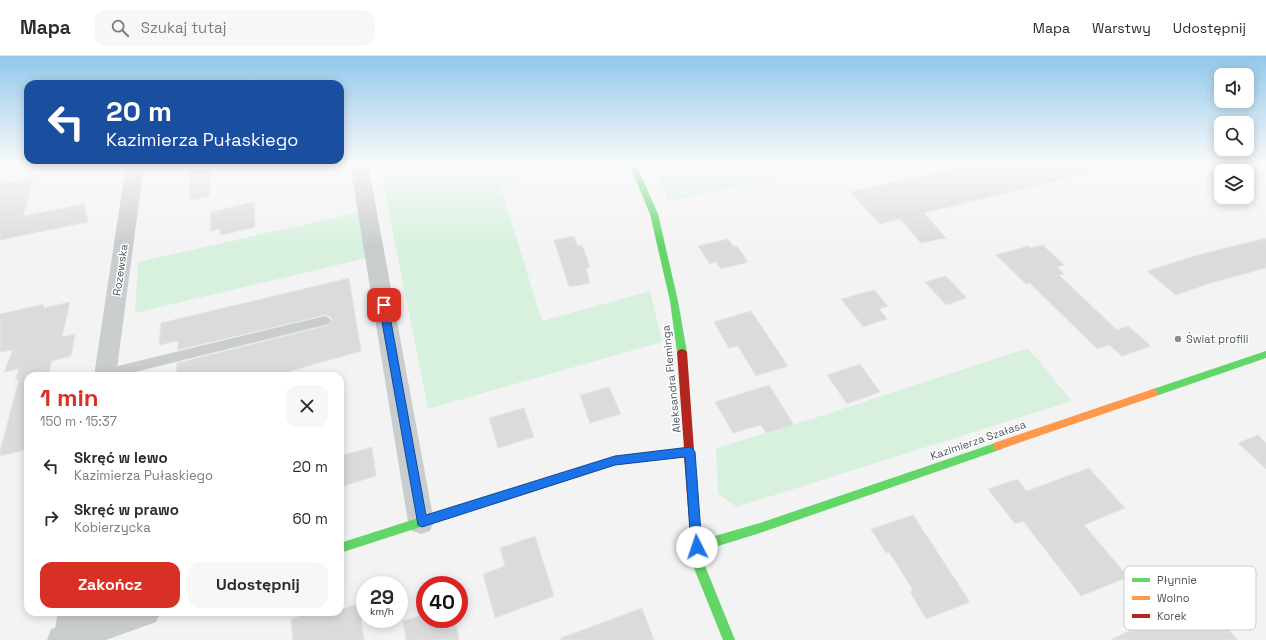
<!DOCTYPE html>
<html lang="pl">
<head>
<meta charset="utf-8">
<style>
	body { margin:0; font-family:"Space Grotesk",sans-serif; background:#f7f7f7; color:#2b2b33; height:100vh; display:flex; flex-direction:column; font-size:15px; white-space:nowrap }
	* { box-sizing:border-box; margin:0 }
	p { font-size:13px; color:#7c7c81 }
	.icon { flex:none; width:22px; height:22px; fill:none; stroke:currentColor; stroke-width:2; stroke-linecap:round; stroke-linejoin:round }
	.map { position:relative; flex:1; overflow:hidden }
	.sheet { position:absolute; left:24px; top:316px; width:320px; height:244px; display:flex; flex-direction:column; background:#fff; border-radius:12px; box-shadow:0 2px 10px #0003 }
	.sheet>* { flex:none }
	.guide { position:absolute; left:24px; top:24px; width:320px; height:84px; border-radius:12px; box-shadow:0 2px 10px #0003; background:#1a4fa0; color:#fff; overflow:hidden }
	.fabs { position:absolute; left:1214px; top:12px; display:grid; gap:8px }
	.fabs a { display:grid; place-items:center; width:40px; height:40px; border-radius:8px; background:#fff; box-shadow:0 2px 10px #0003; font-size:20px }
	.speed { position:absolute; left:356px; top:520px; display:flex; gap:8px; font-size:20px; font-weight:700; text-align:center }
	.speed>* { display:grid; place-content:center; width:52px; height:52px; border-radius:50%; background:#fff; box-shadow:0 2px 10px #0003; line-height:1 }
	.speed small { font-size:10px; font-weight:400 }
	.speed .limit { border:6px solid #d22; background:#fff; color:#111 }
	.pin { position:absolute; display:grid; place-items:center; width:34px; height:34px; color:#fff; margin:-17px; border-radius:8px; box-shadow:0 2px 6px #0006 }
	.me { position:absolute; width:44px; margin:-22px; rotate:356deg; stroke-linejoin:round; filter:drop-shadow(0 0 3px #0008) }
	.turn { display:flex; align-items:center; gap:14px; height:84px; padding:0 16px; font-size:18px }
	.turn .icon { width:52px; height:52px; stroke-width:2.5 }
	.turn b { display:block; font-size:28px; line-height:34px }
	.round { display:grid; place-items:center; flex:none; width:42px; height:42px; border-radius:12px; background:#f7f7f7 }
	.summary { display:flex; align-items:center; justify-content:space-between; height:68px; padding:0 16px }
	h1 { font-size:24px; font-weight:700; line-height:30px; color:#d93025 }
	.cta { display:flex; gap:8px; margin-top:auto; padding:8px 16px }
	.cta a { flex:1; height:46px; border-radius:12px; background:#d93025; color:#fff; font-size:16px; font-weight:700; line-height:46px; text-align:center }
	.cta a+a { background:#f7f7f7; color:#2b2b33 }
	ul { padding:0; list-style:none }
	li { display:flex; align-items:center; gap:12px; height:52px; padding:0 16px }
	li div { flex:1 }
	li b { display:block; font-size:15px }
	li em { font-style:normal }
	header { display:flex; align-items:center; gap:24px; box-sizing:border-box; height:56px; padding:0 20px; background:#fff; border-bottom:1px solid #e1e1e2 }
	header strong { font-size:19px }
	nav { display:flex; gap:22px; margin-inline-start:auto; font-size:14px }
	.search { width:280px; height:36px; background:#f7f7f7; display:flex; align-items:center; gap:10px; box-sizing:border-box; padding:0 14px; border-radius:12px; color:#7c7c81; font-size:15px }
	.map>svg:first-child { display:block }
</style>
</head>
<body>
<header>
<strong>Mapa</strong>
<div class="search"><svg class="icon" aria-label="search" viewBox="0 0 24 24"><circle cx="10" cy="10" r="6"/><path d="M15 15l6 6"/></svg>Szukaj tutaj</div>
<nav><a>Mapa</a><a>Warstwy</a><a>Udostępnij</a></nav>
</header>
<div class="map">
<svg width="1266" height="584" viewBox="0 0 1266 584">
	<rect width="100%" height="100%" fill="#f3f3f3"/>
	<!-- green -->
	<g fill="#d8f1df">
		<path d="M 400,108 L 577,108 L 499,126 L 542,265 L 650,235 L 662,286 L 428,353 L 380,112 Z"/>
		<path d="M 654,108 L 805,108 L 811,114 L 668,146 Z"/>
		<path d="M 360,156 L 367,202 L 135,257 L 138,206 Z"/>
		<path d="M 1028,292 L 1072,345 L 737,451 L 718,438 L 716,392 L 793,369 Z"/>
	</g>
	<!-- building -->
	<g fill="#dbdbdc" stroke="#e4e5e6">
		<path d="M 190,108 L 210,108 L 210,140 L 189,145 Z"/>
		<path d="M 970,108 L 1091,108 L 1092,116 L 924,157 L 946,182 L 921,187 L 900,163 L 880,168 L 850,136 Z"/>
		<path d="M 34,122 L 23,160 L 84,148 L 88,166 L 0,184 L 0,128 Z"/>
		<path d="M 254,146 L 255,171 L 221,179 L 220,173 L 210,175 L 211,156 Z"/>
		<path d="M 574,180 L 578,190 L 582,189 L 590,211 L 586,212 L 590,227 L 569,231 L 554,184 Z"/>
		<path d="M 1266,182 L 1266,212 L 1211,227 L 1176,239 L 1147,215 L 1198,199 Z"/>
		<path d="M 728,183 L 734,191 L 737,190 L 748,206 L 721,213 L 716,206 L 710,208 L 698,190 Z"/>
		<path d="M 1043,189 L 1064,209 L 1057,211 L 1064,218 L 1059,219 L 1117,274 L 1128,270 L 1151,290 L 1122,300 L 1109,289 L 1097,293 L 1030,227 L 1026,228 L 996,199 L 1028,190 L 1031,192 Z"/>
		<path d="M 946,220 L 967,242 L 946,249 L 925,226 Z"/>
		<path d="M 349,222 L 361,295 L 273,320 L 176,320 L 177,307 L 329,269 L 332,264 L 330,261 L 325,259 L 178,294 L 178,285 L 159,289 L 161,267 Z"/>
		<path d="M 874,234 L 888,250 L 879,253 L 887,263 L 863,271 L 841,243 Z"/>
		<path d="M 70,246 L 62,281 L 75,278 L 71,300 L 52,305 L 49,316 L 28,320 L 28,393 L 0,400 L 0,395 L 19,323 L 15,324 L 19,313 L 4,316 L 13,294 L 0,296 L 0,258 L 44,248 L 43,252 Z"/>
		<path d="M 751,255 L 788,310 L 756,320 L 738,290 L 729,292 L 714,266 Z"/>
		<path d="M 860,308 L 880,336 L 847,348 L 827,319 Z"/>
		<path d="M 769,329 L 794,369 L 766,377 L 761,369 L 733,377 L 715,346 Z"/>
		<path d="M 609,331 L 621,358 L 590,367 L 580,339 Z"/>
		<path d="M 524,352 L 534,381 L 498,392 L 489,362 Z"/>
		<path d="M 1258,379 L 1266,387 L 1266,413 L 1238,387 Z"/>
		<path d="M 372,391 L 376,420 L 340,431 L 340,400 Z"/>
		<path d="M 1089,412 L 1125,452 L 1084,469 L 1128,521 L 1081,540 L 1023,465 L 1015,468 L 988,433 L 1017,423 L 1027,435 Z"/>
		<path d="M 913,459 L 970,546 L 926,563 L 910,536 L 913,534 L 889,496 L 886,497 L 871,473 Z"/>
		<path d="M 535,480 L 554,540 L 495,562 L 483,518 L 505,510 L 500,492 Z"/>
		<path d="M 1200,542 L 1238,584 L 1110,584 L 1157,562 Z"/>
		<path d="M 359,547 L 364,584 L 293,584 L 291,563 L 313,556 L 340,556 L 340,554 Z"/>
		<path d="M 642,552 L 654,584 L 561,584 L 561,582 Z"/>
		<path d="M 425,558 L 425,563 L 455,563 L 459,584 L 406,584 L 403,565 Z"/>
	</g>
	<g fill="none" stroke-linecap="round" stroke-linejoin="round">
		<!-- lane -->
		<path fill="#cacdce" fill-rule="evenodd" d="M 325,260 L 329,262 L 331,265 L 329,268 L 119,320 L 99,320 L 98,318 L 100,314 L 105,313 Z"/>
		<!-- street -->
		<g fill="#cacdce" fill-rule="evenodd">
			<path d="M 126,108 L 144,108 L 116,320 L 94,320 Z"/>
			<path d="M 350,108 L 368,108 L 434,466 L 430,475 L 421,478 L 412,475 L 408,466 Z"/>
			<path d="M 58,556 L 88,556 L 87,561 L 102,556 L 161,556 L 156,566 L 106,584 L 47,584 L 51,573 L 55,572 Z"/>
		</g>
		<!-- fast -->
		<g fill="#63d668" fill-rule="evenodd">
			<path d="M 629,108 L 636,108 L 658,158 L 678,245 L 687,296 L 685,298 L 679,298 L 677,296 L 670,245 L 650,158 Z"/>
			<path d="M 1266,295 L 1266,302 L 1153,341 L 1150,340 L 1148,337 L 1150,334 Z"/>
			<path d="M 998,386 L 1002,387 L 1003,390 L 1002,393 L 760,477 L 702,495 L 703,505 L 735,584 L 723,584 L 691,505 L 689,464 L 690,460 L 694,459 L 698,460 L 701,484 L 760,467 Z"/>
			<path d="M 494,438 L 498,440 L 499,443 L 498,446 L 340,497 L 340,487 Z"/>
		</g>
		<!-- slow -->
		<path fill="#ff974d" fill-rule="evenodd" d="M 1153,333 L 1156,334 L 1158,337 L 1156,340 L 998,394 L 994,393 L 993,390 L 994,387 Z"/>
		<!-- jam -->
		<path fill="#b3261e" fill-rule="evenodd" d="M 682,293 L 685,294 L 687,296 L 699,464 L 698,468 L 694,469 L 690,468 L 689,464 L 684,401 L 615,409 L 494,448 L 490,446 L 489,443 L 490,440 L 494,438 L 615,401 L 684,392 L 677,296 L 679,294 Z"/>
	</g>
	<!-- sky -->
	<linearGradient id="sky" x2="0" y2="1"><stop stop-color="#91c8ea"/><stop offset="0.57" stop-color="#fafafa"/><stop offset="1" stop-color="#fafafa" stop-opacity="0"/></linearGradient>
	<rect width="1266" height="190" fill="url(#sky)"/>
	<!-- route -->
	<path fill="#1a73e8" stroke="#114b97" d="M 384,246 L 388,249 L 426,459 L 615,400 L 690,391 L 693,393 L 695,396 L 702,491 L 701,495 L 697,497 L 693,495 L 691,491 L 685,401 L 615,409 L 422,471 L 418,469 L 379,249 Z"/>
	<!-- markers -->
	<circle fill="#848e93" stroke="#fff" stroke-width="1.5" cx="1178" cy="283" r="4"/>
	<g text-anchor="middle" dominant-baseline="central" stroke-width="3" stroke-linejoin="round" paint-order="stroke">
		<!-- street labels -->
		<g font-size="11" fill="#49575f" stroke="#fff">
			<text transform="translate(120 214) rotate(-82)">Rozewska</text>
			<text transform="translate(671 323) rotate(-96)">Aleksandra Fleminga</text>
			<text transform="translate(978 384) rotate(-19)">Kazimierza Szałasa</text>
		</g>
		<!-- poi labels -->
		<g font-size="11" fill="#49575f" stroke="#fff" text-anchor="start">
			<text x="1186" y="283">Świat profili</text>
		</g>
	</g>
	<!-- legend -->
	<rect x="1124" y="510" width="132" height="64" rx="6" fill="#fff" stroke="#c8cdcf" stroke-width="1"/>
	<rect x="1132" y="522" width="18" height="4" fill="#63d668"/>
	<rect x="1132" y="540" width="18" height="4" fill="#ff974d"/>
	<rect x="1132" y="558" width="18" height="4" fill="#b3261e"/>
	<g font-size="11" fill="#49575f">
		<text x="1157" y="528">Płynnie</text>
		<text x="1157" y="546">Wolno</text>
		<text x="1157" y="564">Korek</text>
	</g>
</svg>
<div class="fabs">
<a><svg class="icon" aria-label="sound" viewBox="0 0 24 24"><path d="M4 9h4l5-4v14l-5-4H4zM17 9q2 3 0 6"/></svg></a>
<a><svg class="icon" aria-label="search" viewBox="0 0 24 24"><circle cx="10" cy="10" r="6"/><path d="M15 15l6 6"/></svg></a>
<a><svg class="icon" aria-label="layers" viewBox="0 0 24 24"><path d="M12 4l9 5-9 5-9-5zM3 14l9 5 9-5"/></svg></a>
</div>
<div class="speed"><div>29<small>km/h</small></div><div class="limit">40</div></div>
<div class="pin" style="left:384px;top:249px;background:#d93025"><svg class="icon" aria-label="arrive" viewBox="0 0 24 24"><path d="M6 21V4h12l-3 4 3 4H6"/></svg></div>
<svg class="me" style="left:697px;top:491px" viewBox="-20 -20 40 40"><circle r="19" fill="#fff"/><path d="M0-13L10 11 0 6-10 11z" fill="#1a73e8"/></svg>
<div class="guide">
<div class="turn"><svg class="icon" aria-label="left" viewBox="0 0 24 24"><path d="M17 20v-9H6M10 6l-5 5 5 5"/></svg><div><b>20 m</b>Kazimierza Pułaskiego</div></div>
</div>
<section class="sheet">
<div class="summary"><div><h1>1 min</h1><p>150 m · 15:37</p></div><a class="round"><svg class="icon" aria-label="close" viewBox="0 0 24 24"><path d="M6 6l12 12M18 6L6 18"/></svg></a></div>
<ul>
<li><svg class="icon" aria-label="left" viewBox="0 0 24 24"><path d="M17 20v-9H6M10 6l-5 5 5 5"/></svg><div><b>Skręć w lewo</b><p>Kazimierza Pułaskiego</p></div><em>20 m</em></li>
<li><svg class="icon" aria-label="right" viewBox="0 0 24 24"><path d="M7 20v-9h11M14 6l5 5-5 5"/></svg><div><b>Skręć w prawo</b><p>Kobierzycka</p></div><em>60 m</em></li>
</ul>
<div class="cta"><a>Zakończ</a><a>Udostępnij</a></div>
</section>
</div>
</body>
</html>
